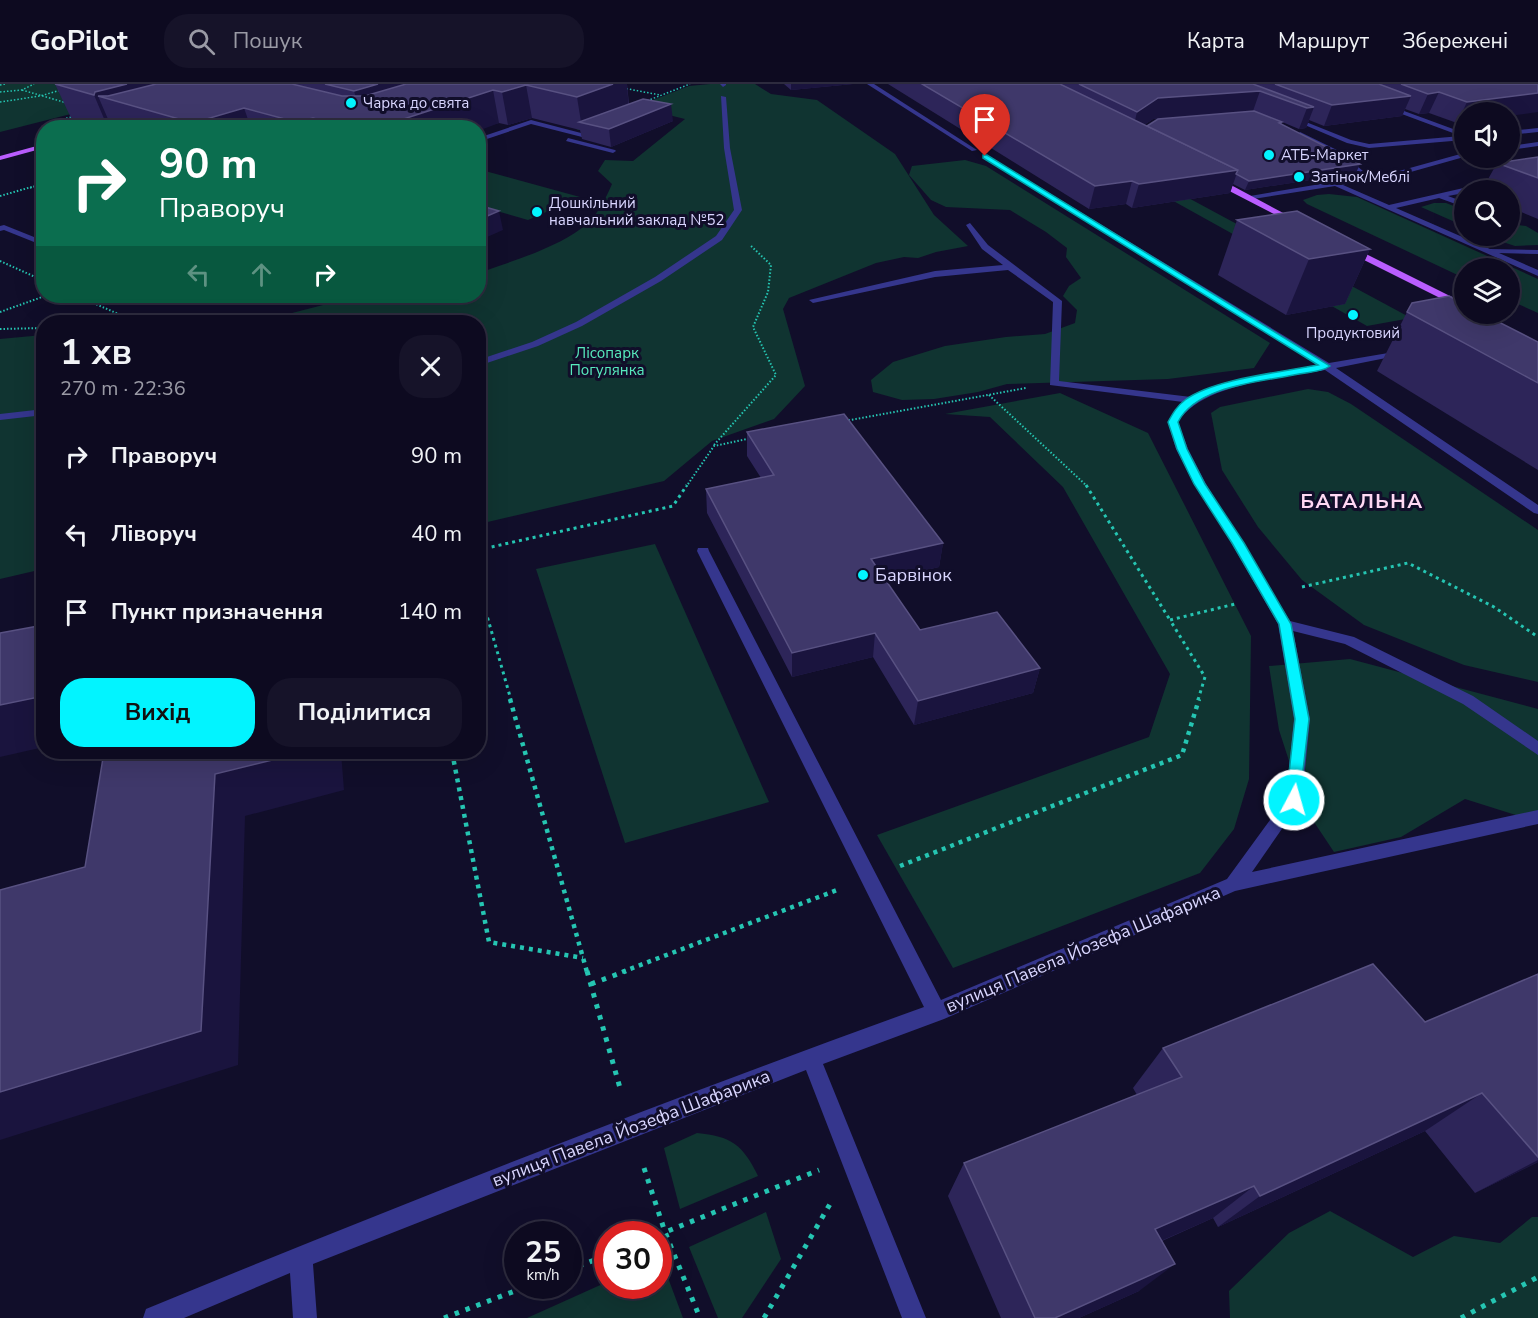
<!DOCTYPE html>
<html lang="uk">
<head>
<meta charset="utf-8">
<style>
	body { margin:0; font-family:"Nunito Sans",sans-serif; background:#161329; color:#f1f3f6; height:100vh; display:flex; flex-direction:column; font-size:22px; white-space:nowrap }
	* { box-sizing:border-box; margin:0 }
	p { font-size:20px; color:#9a9aa5 }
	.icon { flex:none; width:33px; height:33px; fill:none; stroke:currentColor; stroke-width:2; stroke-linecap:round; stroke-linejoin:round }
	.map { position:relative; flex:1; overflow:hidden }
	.side { position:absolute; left:36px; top:231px; width:450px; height:444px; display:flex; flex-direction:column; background:#0d0a20; border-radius:24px; box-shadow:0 6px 24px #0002,0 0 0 2px #2d2b3e }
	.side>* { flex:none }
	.banner { position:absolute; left:36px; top:36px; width:450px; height:183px; border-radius:24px; box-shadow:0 6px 24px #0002,0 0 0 2px #2d2b3e; background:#0b6e4f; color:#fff; overflow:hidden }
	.controls { position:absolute; left:1454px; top:18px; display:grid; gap:12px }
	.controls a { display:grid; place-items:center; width:66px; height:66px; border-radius:50%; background:#0d0a20; box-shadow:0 6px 24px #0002,0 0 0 2px #2d2b3e; font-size:30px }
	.speed { position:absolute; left:504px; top:1137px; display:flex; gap:12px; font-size:30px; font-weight:700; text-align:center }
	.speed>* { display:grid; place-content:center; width:78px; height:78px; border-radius:50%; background:#0d0a20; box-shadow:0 6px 24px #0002,0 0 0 2px #2d2b3e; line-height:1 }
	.speed small { font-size:15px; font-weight:400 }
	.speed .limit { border:9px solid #d22; background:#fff; color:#111 }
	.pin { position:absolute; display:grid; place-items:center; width:51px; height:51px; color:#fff; margin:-62px -26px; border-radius:50% 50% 50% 0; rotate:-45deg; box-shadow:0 0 6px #0007 }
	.pin .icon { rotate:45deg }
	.me { position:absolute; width:66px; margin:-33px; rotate:6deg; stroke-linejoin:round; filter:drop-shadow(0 0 4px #0008) }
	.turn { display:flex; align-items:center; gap:21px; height:126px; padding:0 24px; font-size:27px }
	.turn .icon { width:78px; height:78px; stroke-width:2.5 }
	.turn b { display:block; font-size:42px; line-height:51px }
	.lanes { display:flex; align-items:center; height:57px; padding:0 24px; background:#0003; justify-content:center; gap:30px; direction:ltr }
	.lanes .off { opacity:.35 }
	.round { display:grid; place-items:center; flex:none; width:63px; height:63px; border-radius:24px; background:#161329 }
	.overview { display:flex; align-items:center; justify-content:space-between; height:102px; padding:0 24px }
	h1 { font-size:36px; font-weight:700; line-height:45px }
	.action { display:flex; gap:12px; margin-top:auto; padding:12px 24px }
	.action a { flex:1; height:69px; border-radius:24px; background:#02f4ff; color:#111; font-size:24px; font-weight:700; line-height:69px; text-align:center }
	.action a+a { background:#161329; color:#f1f3f6 }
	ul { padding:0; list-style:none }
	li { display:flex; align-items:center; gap:18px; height:78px; padding:0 24px }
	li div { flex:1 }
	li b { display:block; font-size:22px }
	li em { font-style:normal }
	header { display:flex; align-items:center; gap:36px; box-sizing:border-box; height:84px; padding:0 30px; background:#0d0a20; border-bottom:2px solid #2d2b3e }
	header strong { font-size:28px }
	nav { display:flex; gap:33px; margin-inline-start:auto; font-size:21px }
	.search { width:420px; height:54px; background:#161329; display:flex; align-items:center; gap:15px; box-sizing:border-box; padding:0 21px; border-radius:24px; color:#9a9aa5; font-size:22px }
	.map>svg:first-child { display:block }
</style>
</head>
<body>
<header>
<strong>GoPilot</strong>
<div class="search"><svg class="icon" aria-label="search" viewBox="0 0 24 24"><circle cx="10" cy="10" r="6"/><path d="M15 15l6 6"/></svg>Пошук</div>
<nav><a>Карта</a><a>Маршрут</a><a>Збережені</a></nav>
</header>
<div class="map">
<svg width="1538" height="1234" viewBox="0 0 1538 1234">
	<rect width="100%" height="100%" fill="#110e2a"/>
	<!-- green -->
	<g fill="#103431">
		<path d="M 0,0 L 148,0 L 169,5 L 0,48 Z"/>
		<path d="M 710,0 L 755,0 L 771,10 L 817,16 L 895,70 L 934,131 L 968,162 L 936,168 L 918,174 L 904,173 L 876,179 L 789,214 L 783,225 L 805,302 L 774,335 L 712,357 L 664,397 L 479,440 L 478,238 L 222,238 L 261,237 L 358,212 L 478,212 L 479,189 C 512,177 561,163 588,139 C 599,128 606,114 612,100 L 598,87 L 605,76 L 633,77 L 685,35 L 640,24 L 582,46 L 576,46 L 689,2 Z"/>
		<path d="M 977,0 L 1411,234 L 1367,242 L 1263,183 L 1285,179 L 1168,114 Z"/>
		<path d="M 965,76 L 986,82 L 1270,259 L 1254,284 L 1168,295 L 1007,300 L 978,308 L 934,315 L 902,316 L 873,308 L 871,296 L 893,278 L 945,262 L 1006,253 L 1045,250 L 1075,239 L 1077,226 L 1063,212 L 1069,202 L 1081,194 L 1066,173 L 1067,164 L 1046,148 L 1010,126 L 946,123 L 931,116 L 909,91 L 912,82 Z"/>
		<path d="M 485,87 L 580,113 L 528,136 L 479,122 L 479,90 Z"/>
		<path d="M 1329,110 L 1357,113 L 1538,195 L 1538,229 L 1509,216 L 1509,184 L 1464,184 L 1464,194 L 1307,120 L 1303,116 L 1317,111 Z"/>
		<path d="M 1434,119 L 1446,119 L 1464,126 L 1464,142 L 1421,123 Z"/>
		<path d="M 1509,140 L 1526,142 L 1538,149 L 1538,161 L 1515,162 L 1485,152 L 1509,152 Z"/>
		<path d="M 43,251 L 43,485 L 0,495 L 0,255 Z"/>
		<path d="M 1308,305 L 1328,308 L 1351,320 L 1538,446 L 1538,598 L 1464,581 L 1364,541 L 1302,496 L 1258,443 L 1222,386 L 1211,329 L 1220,323 Z"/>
		<path d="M 1060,309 L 1148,349 L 1251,552 L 1249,695 L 1234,745 L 1200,789 L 953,884 L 877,751 L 1149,653 L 1170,590 L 1063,403 L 990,333 L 945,330 Z"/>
		<path d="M 655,460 L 769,718 L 625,759 L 536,485 Z"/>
		<path d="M 1350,575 L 1538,625 L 1538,738 L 1465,715 L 1401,753 L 1334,768 L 1304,723 L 1279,646 L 1269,582 Z"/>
		<path d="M 697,1049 C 731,1052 743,1061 758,1092 L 680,1125 L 664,1064 Z"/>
		<path d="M 1330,1127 L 1413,1173 L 1454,1152 L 1500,1159 L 1532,1133 L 1538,1133 L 1538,1234 L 1230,1234 L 1229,1207 L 1289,1149 Z"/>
		<path d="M 766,1128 L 781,1175 L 742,1234 L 718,1234 L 689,1163 Z"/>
		<path d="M 661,1175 L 683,1234 L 527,1234 L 607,1198 L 608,1202 L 658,1202 L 659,1176 Z"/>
	</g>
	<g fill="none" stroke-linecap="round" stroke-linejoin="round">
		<!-- path-far4 -->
		<g stroke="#25c5b2" stroke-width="1.5" stroke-dasharray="1.5 2" stroke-linecap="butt">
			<path d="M 0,1 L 5,0"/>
			<path d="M 623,4 L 660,11"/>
			<path d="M 22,6 L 67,19"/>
			<path d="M 0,8 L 22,6 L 34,0"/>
			<path d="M 0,18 L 40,12 L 61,6"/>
			<path d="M 644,18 L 690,0"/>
			<path d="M 56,37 L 75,32"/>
			<path d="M 30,104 L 44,100"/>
		</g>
		<!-- path-far3 -->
		<g stroke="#25c5b2" stroke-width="2" stroke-dasharray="1.5 2" stroke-linecap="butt">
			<path d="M 0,112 L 35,102"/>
			<path d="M 0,177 L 44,197"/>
			<path d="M 77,212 L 137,238"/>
			<path d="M 0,228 L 45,212"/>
			<path d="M 0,245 L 44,244"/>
			<path d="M 989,311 L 1088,403"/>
			<path d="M 845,337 L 1026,304"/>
			<path d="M 714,361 L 776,291 L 753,243 L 768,208 L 771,181 L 750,161"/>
			<path d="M 686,403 L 714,362 L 752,354"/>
		</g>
		<!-- path-far2 -->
		<g stroke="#25c5b2" stroke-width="3" stroke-dasharray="3 4" stroke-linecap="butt">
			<path d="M 1086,401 L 1170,536"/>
			<path d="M 478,466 L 673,422 L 687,401"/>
			<path d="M 478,500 L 511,616"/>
			<path d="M 1302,503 L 1408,479 L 1494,523 L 1538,553"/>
			<path d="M 1198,616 L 1205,593 L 1170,536 L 1235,520"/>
		</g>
		<!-- path-far1 -->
		<g stroke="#25c5b2" stroke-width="4.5" stroke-dasharray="4 5" stroke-linecap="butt">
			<path d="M 510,615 L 587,888"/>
			<path d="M 452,668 L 489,858 L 583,874"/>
			<path d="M 900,782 L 1182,671 L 1199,615"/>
			<path d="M 622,888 L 837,806"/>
		</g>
		<!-- path -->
		<g stroke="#25c5b2" stroke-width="5" stroke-dasharray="4.5 7" stroke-linecap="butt">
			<path d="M 587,887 L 620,1004"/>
			<path d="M 591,900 L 626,887"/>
			<path d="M 644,1084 L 665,1148 L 700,1234"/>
			<path d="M 658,1151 L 819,1086"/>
			<path d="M 568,1186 L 608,1171"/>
			<path d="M 444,1234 L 528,1202"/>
			<path d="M 764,1234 L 830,1120"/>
			<path d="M 1461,1234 L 1538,1193"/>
		</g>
		<!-- minor -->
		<g fill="#35368d" fill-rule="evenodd">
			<path d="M 720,0 L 726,0 L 726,1 L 723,3 Z"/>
			<path d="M 867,0 L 874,0 L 977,66 L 972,67 Z"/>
			<path d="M 721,12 L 726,13 L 730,64 L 742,126 L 722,156 L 661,197 L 582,242 L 538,262 L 478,282 L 478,276 L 532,258 L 576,238 L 655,193 L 716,152 L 734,126 L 724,64 Z"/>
			<path d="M 1385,20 L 1464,49 L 1464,56 L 1369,64 L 1347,59 L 1286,33 L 1291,32 L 1351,56 L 1369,60 L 1461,52 L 1383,23 Z"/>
			<path d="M 531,36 L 581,49 L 599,42 L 602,44 L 582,53 L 531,40 L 478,58 L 478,54 Z"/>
			<path d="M 1538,44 L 1538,48 L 1509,51 L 1509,47 Z"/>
			<path d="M 1300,48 L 1339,67 L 1369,92 L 1399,87 L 1464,69 L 1464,73 L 1400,91 L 1343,101 L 1389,121 L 1538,87 L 1538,91 L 1464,106 L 1464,109 L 1448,112 L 1464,118 L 1464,123 L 1439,114 L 1396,124 L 1490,165 L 1538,166 L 1538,170 L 1499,169 L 1538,186 L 1538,192 L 1335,102 L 1247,116 L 1250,112 L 1362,93 L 1334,70 L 1298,51 Z"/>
			<path d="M 568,54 L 615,66 L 616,67 L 613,69 L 566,57 Z"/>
			<path d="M 1538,58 L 1538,62 L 1509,66 L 1509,62 Z"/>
			<path d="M 985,70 L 1329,279 L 1406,266 L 1406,270 L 1336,284 L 1538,421 L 1538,430 L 1534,429 L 1325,286 C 1283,294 1202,299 1178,338 L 1188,365 L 1206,400 L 1290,537 L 1354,553 L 1473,612 L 1538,657 L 1538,671 L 1463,620 L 1345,560 L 1293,547 L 1310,635 L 1302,716 L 1252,788 L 1538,726 L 1538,740 L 1235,807 L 944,935 L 823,980 L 926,1234 L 902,1234 L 806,986 L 313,1180 L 317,1234 L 293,1234 L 290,1189 L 184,1234 L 143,1234 L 146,1225 C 403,1119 663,1017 924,923 L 697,467 L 698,464 L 708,464 L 709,467 L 941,916 L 1227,795 L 1286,714 L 1294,635 L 1278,540 L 1221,441 L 1194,400 L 1176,365 L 1168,338 L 1183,318 L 1050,301 L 1053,218 L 1008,186 L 935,193 L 813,219 L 809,216 L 935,187 L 1003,181 L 982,165 L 966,141 L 970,139 L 988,161 L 1062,217 L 1059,297 L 1191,313 L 1217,301 L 1318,281 L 983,73 Z"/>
			<path d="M 4,141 L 44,157 L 44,162 L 4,146 L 0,147 L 0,142 Z"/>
			<path d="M 44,325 L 44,331 L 0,336 L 0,330 Z"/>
		</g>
		<!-- major -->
		<g fill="#ba5dff" fill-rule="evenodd">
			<path d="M 44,60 L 44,64 L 0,76 L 0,72 Z"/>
			<path d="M 1210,93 L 1216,93 L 1302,139 L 1295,141 L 1210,97 Z"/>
			<path d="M 1346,163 L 1352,163 L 1464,219 L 1464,226 L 1346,167 Z"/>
		</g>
	</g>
	<!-- wall -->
	<g fill="#2d2559" fill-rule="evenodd">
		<path d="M 55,0 L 627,0 L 629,20 L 673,37 L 611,63 L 582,55 L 580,46 L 532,34 L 508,41 L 499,39 L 478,44 L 112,44 L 111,42 L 110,44 L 104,44 L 71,34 Z"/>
		<path d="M 784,0 L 853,0 L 791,6 Z"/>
		<path d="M 888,0 L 1538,0 L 1464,28 L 1464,38 L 1457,39 L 1429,29 L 1419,30 L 1405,25 L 1402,32 L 1324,42 L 1309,36 L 1306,44 L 1299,45 L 1275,35 L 1282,38 L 1282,40 L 1356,89 L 1245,106 L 1233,100 L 1230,109 L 1132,124 L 1126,120 L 1089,125 ZM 1253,27 L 1147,42 L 1144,41 L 1153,35 Z"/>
		<path d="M 1538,73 L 1538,135 L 1509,123 L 1509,106 L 1482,106 L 1497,79 Z"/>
		<path d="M 1237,136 L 1370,165 L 1345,220 L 1286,231 L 1218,191 Z"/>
		<path d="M 1407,228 L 1538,258 L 1538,386 L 1377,287 Z"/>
		<path d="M 747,348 L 943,459 L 939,483 L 885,496 L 920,546 L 1040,584 L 1033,609 L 914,641 L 873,573 L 792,593 L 707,429 L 706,405 L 761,394 L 747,372 Z"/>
		<path d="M 1538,890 L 1538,1078 L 1475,1109 L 1425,1047 L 1218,1143 L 1213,1134 L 1162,1157 L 1139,1207 L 1079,1234 L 1001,1234 L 948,1112 L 964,1079 L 1137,1011 L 1133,1004 L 1163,964 L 1425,938 Z"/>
	</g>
	<!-- shaded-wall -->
	<g fill="#1a143e">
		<path d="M 127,0 L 231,0 L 233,7 L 98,12 L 111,42 L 108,44 L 94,11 L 95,8 Z"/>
		<path d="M 378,0 L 450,0 L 364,41 L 354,7 Z"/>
		<path d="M 607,0 L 627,0 L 629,28 L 581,38 L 577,13 Z"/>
		<path d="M 791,0 L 853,0 L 791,6 Z"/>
		<path d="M 526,1 L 532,34 L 508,41 L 502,8 Z"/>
		<path d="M 493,6 L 499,39 L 478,47 L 478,44 L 376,44 Z"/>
		<path d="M 1260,7 L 1253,27 L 1153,35 L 1132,49 L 1137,28 L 1158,14 Z"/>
		<path d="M 1439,8 L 1429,29 L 1419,30 L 1428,10 Z"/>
		<path d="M 1538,9 L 1538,28 L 1509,32 L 1509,28 L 1464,28 L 1464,38 L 1457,39 L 1467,18 Z"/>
		<path d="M 1411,12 L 1402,32 L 1324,42 L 1332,21 Z"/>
		<path d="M 671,20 L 673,37 L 611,63 L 609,45 Z"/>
		<path d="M 1314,23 L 1306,44 L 1299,45 L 1307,24 Z"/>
		<path d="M 244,24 L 251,44 L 195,44 L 193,39 Z"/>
		<path d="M 313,34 L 316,44 L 298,44 L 296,38 Z"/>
		<path d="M 1360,80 L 1356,89 L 1245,106 L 1249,97 Z"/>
		<path d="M 1238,86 L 1230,109 L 1132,124 L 1139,100 Z"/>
		<path d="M 1132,97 L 1126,120 L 1089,125 L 1095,102 Z"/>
		<path d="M 499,127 L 503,146 L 478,157 L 478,136 Z"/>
		<path d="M 1370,165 L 1345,220 L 1286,231 L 1309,175 Z"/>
		<path d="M 943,459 L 939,483 L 869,499 L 871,475 Z"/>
		<path d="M 875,549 L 873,573 L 792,593 L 792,569 Z"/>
		<path d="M 1040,584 L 1033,609 L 914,641 L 918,617 Z"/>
		<path d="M 44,612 L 44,663 L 0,673 L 0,621 Z"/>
		<path d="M 305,668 L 341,668 L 344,706 L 245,732 L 238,981 L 0,1056 L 0,1008 L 215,690 Z"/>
		<path d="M 1482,1009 L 1425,1047 L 1218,1143 L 1260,1112 Z"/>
		<path d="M 1538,1076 L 1538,1078 L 1475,1109 Z"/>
		<path d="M 1254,1102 L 1213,1134 L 1122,1174 L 1155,1145 Z"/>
		<path d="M 1175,1180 L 1139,1207 L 1079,1234 L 1055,1234 Z"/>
	</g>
	<!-- building -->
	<g fill="#3f386a" stroke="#585182" stroke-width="1.5">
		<path d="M 55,0 L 127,0 L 95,8 L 94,11 Z"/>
		<path d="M 156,0 L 292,0 L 342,12 L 365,12 L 406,0 L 613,0 L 577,13 L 526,1 L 502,8 L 493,6 L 376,44 L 350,44 L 313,34 L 296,38 L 244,24 L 193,39 L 98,12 L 108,12 Z"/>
		<path d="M 325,0 L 378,0 L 354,7 Z"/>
		<path d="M 922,0 L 1060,0 L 1238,86 L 1139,100 L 1132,97 L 1095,102 Z"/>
		<path d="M 1079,0 L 1253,0 L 1314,23 L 1307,24 L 1260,7 L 1158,14 L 1137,28 Z"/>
		<path d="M 1275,0 L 1379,0 L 1411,12 L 1332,21 Z"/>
		<path d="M 1401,0 L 1538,0 L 1538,9 L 1467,18 L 1439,8 L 1428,10 Z"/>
		<path d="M 643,15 L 671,20 L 609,45 L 579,38 Z"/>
		<path d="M 1254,27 L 1282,38 L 1279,39 L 1360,80 L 1249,97 L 1236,90 L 1238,86 L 1147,42 L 1158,35 Z"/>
		<path d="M 1538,73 L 1538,94 L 1497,79 Z"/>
		<path d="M 478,121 L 499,127 L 478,136 Z"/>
		<path d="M 1297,127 L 1370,165 L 1309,175 L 1237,136 Z"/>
		<path d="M 1449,212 L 1464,220 L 1464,230 L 1483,230 L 1538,258 L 1538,299 L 1407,228 L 1412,219 Z"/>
		<path d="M 844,330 L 943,459 L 871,475 L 920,546 L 997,528 L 1040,584 L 918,617 L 875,549 L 792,569 L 706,405 L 774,391 L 747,348 Z"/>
		<path d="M 44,541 L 44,612 L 0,621 L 0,549 Z"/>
		<path d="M 104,668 L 305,668 L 215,690 L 201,947 L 0,1008 L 0,806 L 85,783 Z"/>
		<path d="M 1373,880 L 1425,938 L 1538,890 L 1538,1073 L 1482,1009 L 1260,1112 L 1254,1102 L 1155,1145 L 1175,1180 L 1055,1234 L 1035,1234 L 964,1079 L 1182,993 L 1163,964 Z"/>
	</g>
	<!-- route -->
	<path fill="#02f4ff" stroke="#019fa6" stroke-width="1.5" d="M 983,71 L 987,71 L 1330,282 C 1322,288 1309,288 1299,290 C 1262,298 1197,301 1178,338 L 1187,365 L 1205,400 L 1244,459 L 1291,540 L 1309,635 L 1299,721 L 1288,721 L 1286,716 L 1295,635 L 1279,540 L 1232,459 L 1194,400 L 1177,365 L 1168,338 C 1173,329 1177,322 1185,316 C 1213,295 1282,288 1318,281 L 983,74 Z"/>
	<!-- markers -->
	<g fill="#02f4ff" stroke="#110e2a" stroke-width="2">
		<circle cx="351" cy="19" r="6"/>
		<circle cx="1269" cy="71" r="6"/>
		<circle cx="1299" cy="93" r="6"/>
		<circle cx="537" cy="128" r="6"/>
		<circle cx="1353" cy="231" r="6"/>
		<circle cx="863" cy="491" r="6"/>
	</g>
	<g text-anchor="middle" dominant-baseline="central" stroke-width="6" stroke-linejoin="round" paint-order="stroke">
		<!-- far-poi labels -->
		<g font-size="15" fill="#d9d6ff" stroke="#110e2a" text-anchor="start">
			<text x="363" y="19">Чарка до свята</text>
			<text x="1281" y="71">АТБ-Маркет</text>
			<text x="1311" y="93">Затінок/Меблі</text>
			<text x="549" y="119">Дошкільний<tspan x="549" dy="17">навчальний заклад №52</tspan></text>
			<text x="1353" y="249" text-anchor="middle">Продуктовий</text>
		</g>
		<!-- far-park labels -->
		<g font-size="15" fill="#57eabd" stroke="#110e2a">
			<text x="607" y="269">Лісопарк<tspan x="607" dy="17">Погулянка</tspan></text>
		</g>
		<!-- poi labels -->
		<g font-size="18" fill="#d9d6ff" stroke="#110e2a" text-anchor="start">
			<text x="875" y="491">Барвінок</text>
		</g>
		<!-- street labels -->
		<g font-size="18" fill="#d9d6ff" stroke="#110e2a">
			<text transform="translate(1083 865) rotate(-23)">вулиця Павела Йозефа Шафарика</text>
			<text transform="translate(631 1044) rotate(-21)">вулиця Павела Йозефа Шафарика</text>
		</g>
		<!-- far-district labels -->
		<g font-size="20" font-weight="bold" letter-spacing="1.5" fill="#ffd8f3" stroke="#110e2a">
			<text x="1362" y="417">БАТАЛЬНА</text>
		</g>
	</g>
</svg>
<div class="controls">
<a><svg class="icon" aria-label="sound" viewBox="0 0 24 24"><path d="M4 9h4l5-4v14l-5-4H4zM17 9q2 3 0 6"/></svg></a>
<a><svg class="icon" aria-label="search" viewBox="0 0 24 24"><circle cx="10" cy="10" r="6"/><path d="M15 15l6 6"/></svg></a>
<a><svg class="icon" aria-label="layers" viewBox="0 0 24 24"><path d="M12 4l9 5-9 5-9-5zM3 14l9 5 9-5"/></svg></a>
</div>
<div class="speed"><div>25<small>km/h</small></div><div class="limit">30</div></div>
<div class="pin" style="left:985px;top:72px;background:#d93025"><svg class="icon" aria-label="arrive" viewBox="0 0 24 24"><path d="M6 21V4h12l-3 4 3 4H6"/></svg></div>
<svg class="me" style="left:1294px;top:716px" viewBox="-20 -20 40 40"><circle r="17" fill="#02f4ff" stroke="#fff" stroke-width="3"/><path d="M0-11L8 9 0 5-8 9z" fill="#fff"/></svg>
<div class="banner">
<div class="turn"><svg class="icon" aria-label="right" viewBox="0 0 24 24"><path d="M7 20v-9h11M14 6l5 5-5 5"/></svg><div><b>90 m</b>Праворуч</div></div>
<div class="lanes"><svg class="icon off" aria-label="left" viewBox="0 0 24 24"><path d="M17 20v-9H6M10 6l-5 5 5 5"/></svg><svg class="icon off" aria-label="ahead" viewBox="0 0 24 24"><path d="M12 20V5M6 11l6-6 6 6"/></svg><svg class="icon" aria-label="right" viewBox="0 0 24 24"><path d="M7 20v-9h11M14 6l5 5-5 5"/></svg></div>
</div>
<section class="side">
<div class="overview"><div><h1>1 хв</h1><p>270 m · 22:36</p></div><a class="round"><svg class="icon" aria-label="close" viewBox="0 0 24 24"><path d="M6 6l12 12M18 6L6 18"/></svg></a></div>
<ul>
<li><svg class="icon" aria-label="right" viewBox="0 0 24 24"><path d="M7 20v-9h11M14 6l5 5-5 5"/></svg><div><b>Праворуч</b></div><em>90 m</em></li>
<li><svg class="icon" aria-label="left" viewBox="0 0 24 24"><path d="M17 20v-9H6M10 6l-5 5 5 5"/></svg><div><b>Ліворуч</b></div><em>40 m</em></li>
<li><svg class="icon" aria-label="arrive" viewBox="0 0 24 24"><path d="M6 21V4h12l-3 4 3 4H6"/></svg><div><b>Пункт призначення</b></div><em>140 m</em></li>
</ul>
<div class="action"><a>Вихід</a><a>Поділитися</a></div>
</section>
</div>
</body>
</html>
